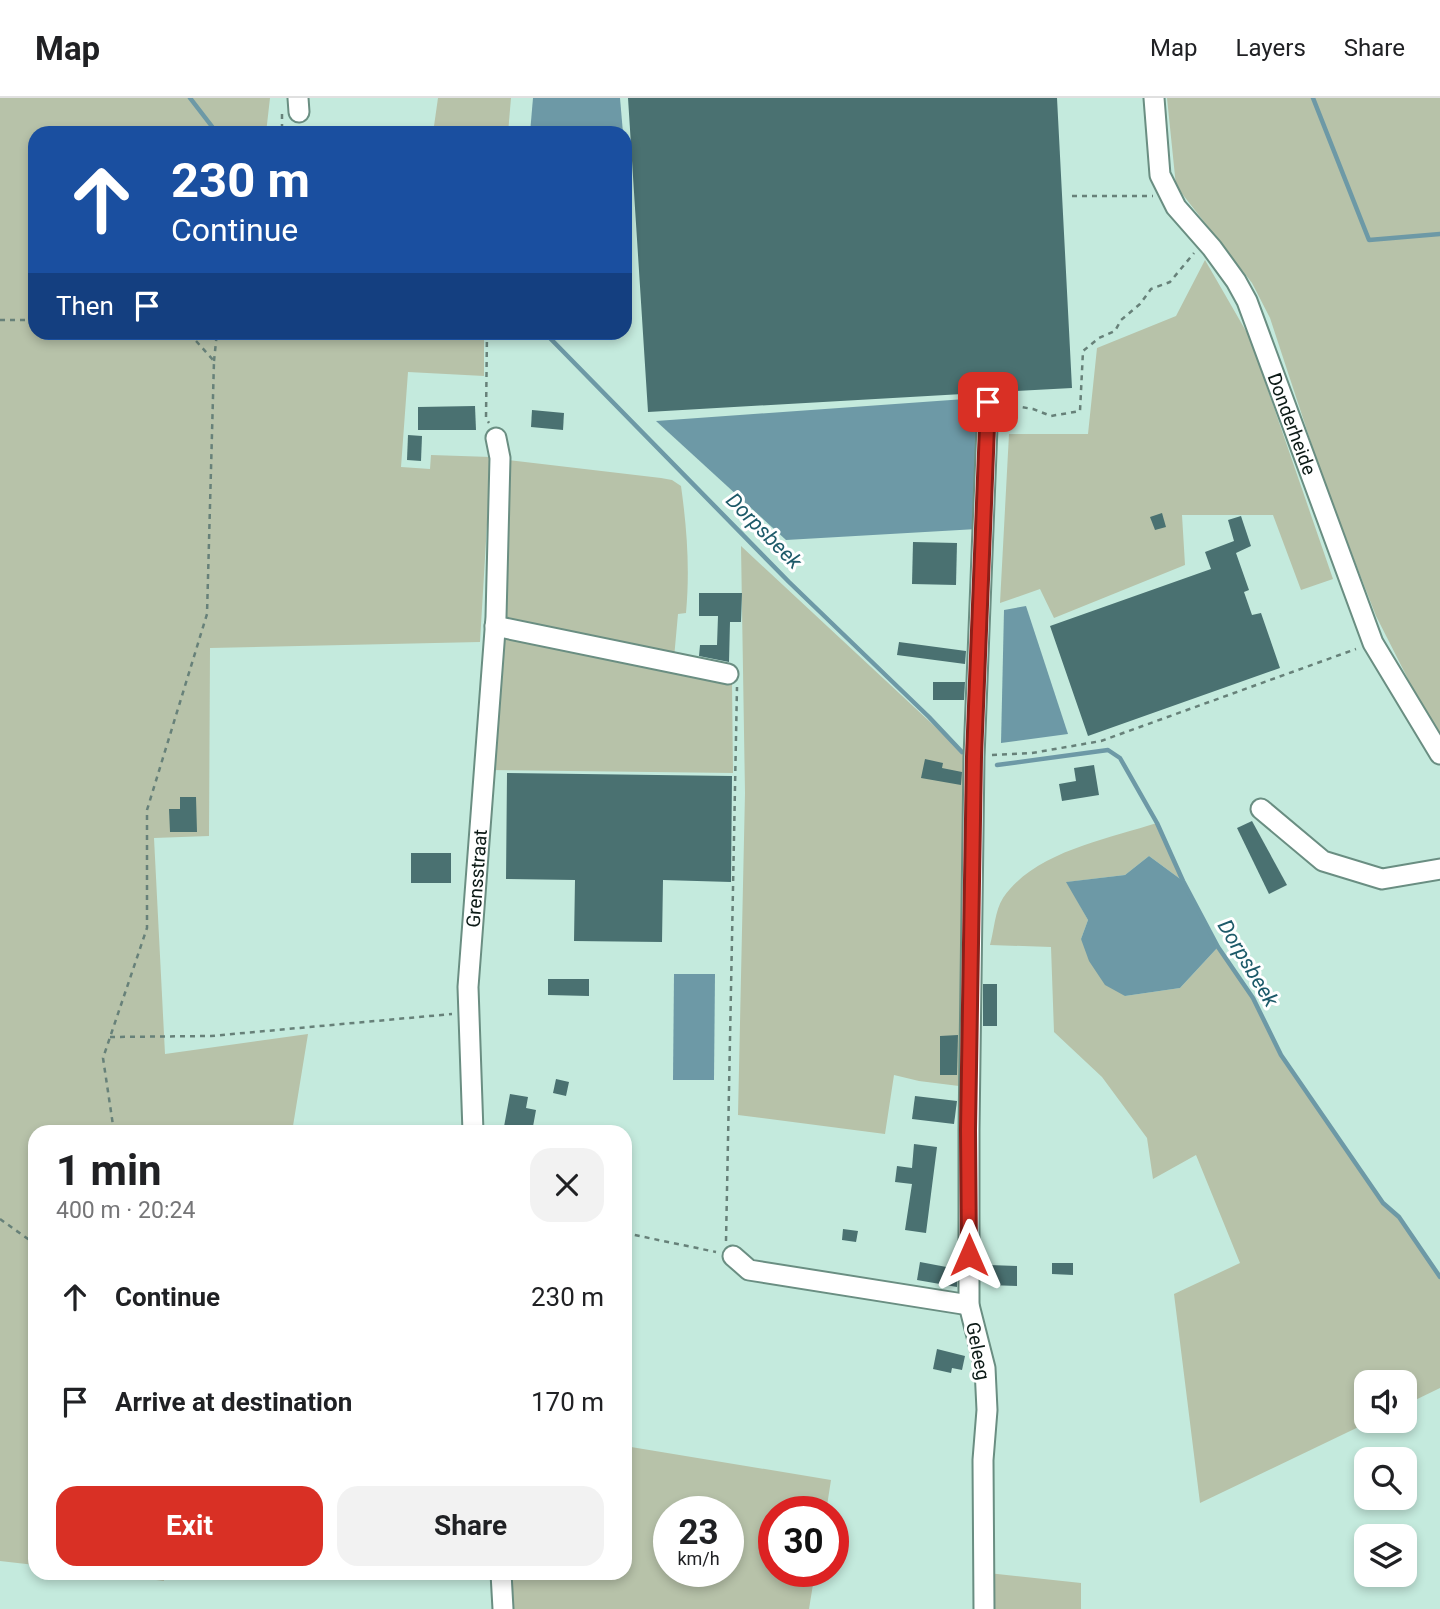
<!DOCTYPE html>
<html lang="en">
<head>
<meta charset="utf-8">
<style>
	body { margin:0; font-family:Roboto,sans-serif; background:#f2f2f2; color:#202124; height:100vh; display:flex; flex-direction:column; font-size:26px; white-space:nowrap }
	* { box-sizing:border-box; margin:0 }
	p { font-size:23px; color:#757577 }
	.icon { flex:none; width:38px; height:38px; fill:none; stroke:currentColor; stroke-width:2; stroke-linecap:round; stroke-linejoin:round }
	.map { position:relative; flex:1; overflow:hidden }
	.drawer { position:absolute; left:28px; top:1027px; width:604px; height:455px; display:flex; flex-direction:column; background:#fff; border-radius:21px; box-shadow:0 4px 10px #0003 }
	.drawer>* { flex:none }
	.guide { position:absolute; left:28px; top:28px; width:604px; height:214px; border-radius:21px; box-shadow:0 4px 10px #0003; background:#1a4fa0; color:#fff; overflow:hidden }
	.tools { position:absolute; left:1354px; top:1272px; display:grid; gap:14px }
	.tools a { display:grid; place-items:center; width:63px; height:63px; border-radius:14px; background:#fff; box-shadow:0 4px 10px #0003; font-size:35px }
	.speed { position:absolute; left:653px; top:1398px; display:flex; gap:14px; font-size:35px; font-weight:700; text-align:center }
	.speed>* { display:grid; place-content:center; width:91px; height:91px; border-radius:50%; background:#fff; box-shadow:0 4px 10px #0003; line-height:1 }
	.speed small { font-size:18px; font-weight:400 }
	.speed .limit { border:10px solid #d22; background:#fff; color:#111 }
	.pin { position:absolute; display:grid; place-items:center; width:60px; height:60px; color:#fff; margin:-30px; border-radius:14px; box-shadow:0 4px 10px #0006 }
	.me { position:absolute; width:77px; margin:-38px; rotate:0deg; stroke-linejoin:round; filter:drop-shadow(0 0 5px #0008) }
	.turn { display:flex; align-items:center; gap:24px; height:147px; padding:0 28px; font-size:32px }
	.turn .icon { width:91px; height:91px; stroke-width:2.5 }
	.turn b { display:block; font-size:49px; line-height:60px }
	.then { display:flex; align-items:center; height:66px; padding:0 28px; background:#0003; gap:14px; font-size:26px }
	.round { display:grid; place-items:center; flex:none; width:74px; height:74px; border-radius:21px; background:#f2f2f2 }
	.summary { display:flex; align-items:center; justify-content:space-between; height:119px; padding:0 28px }
	h1 { font-size:42px; font-weight:700; line-height:52px }
	.cta { display:flex; gap:14px; margin-top:auto; padding:14px 28px }
	.cta a { flex:1; height:80px; border-radius:21px; background:#d93025; color:#fff; font-size:28px; font-weight:700; line-height:80px; text-align:center }
	.cta a+a { background:#f2f2f2; color:#202124 }
	ul { padding:0; list-style:none }
	li { display:flex; align-items:center; gap:21px; height:105px; padding:0 28px }
	li div { flex:1 }
	li b { display:block; font-size:26px }
	li em { font-style:normal }
	header { display:flex; align-items:center; gap:42px; box-sizing:border-box; height:98px; padding:0 35px; background:#fff; border-bottom:2px solid #e0e0e0 }
	header strong { font-size:33px }
	nav { display:flex; gap:38px; margin-inline-start:auto; font-size:24px }
	.map>svg:first-child { display:block }
</style>
</head>
<body>
<header>
<strong>Map</strong>
<nav><a>Map</a><a>Layers</a><a>Share</a></nav>
</header>
<div class="map">
<svg width="1440" height="1511" viewBox="0 0 1440 1511">
	<rect width="100%" height="100%" fill="#c4eadd"/>
	<!-- green -->
	<g fill="#b7c2a9" fill-rule="evenodd">
		<path d="M 0,0 L 270,0 L 266,35 L 35,35 L 35,234 L 484,235 L 484,278 L 408,274 L 401,369 L 430,371 L 431,357 L 491,359 L 480,544 L 210,550 L 209,738 L 154,740 L 165,956 L 308,936 L 292,1034 L 35,1034 L 35,1467 L 0,1463 Z"/>
		<path d="M 438,0 L 511,0 L 508,35 L 433,35 Z"/>
		<path d="M 1167,0 L 1440,0 L 1440,644 L 1376,518 L 1324,384 L 1270,220 L 1252,185 L 1176,88 Z"/>
		<path d="M 1205,162 L 1250,240 L 1333,481 L 1301,492 L 1273,417 L 1182,417 L 1185,467 L 1054,520 L 1040,491 L 1000,505 L 1009,336 L 1088,336 L 1097,250 L 1176,218 Z"/>
		<path d="M 508,362 L 661,380 L 672,382 L 681,388 C 687,431 690,471 686,515 L 678,516 L 674,560 L 502,523 Z"/>
		<path d="M 741,448 L 972,663 L 967,989 L 919,983 L 894,977 L 885,1036 L 738,1017 L 745,695 Z"/>
		<path d="M 504,535 L 732,585 L 733,675 L 489,672 Z"/>
		<path d="M 1157,725 L 1183,783 L 1149,758 L 1125,777 L 1067,784 L 1088,822 L 1081,841 L 1125,898 L 1180,890 L 1218,849 L 1253,900 L 1281,957 L 1383,1105 L 1399,1119 L 1440,1179 L 1440,1290 L 1405,1307 L 1405,1284 L 1367,1284 L 1367,1323 L 1371,1323 L 1200,1405 L 1174,1196 L 1240,1165 L 1196,1057 L 1153,1081 L 1147,1040 L 1102,979 L 1054,934 L 1051,849 L 990,847 C 994,833 995,812 1003,800 C 1034,754 1107,741 1157,725 Z"/>
		<path d="M 625,1348 L 831,1382 L 826,1414 L 774,1414 L 774,1474 L 815,1474 L 809,1511 L 505,1511 L 503,1475 L 625,1475 ZM 668,1414 L 728,1414 L 728,1474 L 668,1474 Z"/>
		<path d="M 102,1475 L 163,1475 L 164,1483 Z"/>
		<path d="M 988,1475 L 1081,1485 L 1081,1511 L 988,1511 Z"/>
	</g>
	<!-- water -->
	<g fill="#6d99a6">
		<path d="M 533,0 L 620,0 L 623,35 L 530,35 Z"/>
		<path d="M 979,300 L 977,431 L 786,442 L 656,323 Z"/>
		<path d="M 1026,508 L 1068,636 L 1001,645 L 1004,512 Z"/>
		<path d="M 1149,758 L 1183,783 L 1218,849 L 1180,890 L 1125,898 L 1105,887 L 1089,863 L 1081,841 L 1088,822 L 1066,784 L 1125,777 Z"/>
		<path d="M 674,876 L 715,876 L 714,982 L 673,982 Z"/>
	</g>
	<g fill="none" stroke-linecap="round" stroke-linejoin="round">
		<!-- stream -->
		<g stroke="#6d99a6" stroke-width="4.5">
			<path d="M 190,0 L 217,35"/>
			<path d="M 1313,0 L 1369,142 L 1440,136"/>
			<path d="M 544,234 L 789,484 L 929,619 L 962,654"/>
			<path d="M 997,667 L 1108,652 L 1120,660 L 1157,725 L 1183,783 L 1218,849 L 1253,900 L 1281,957 L 1383,1105 L 1399,1119 L 1440,1179"/>
		</g>
	</g>
	<!-- building -->
	<g fill="#4a7171">
		<path d="M 628,0 L 1057,0 L 1072,290 L 995,294 L 988,292 L 980,295 L 648,314 Z"/>
		<path d="M 475,308 L 476,332 L 418,332 L 418,309 Z"/>
		<path d="M 532,312 L 564,315 L 563,332 L 531,329 Z"/>
		<path d="M 408,337 L 422,338 L 421,363 L 407,362 Z"/>
		<path d="M 1162,415 L 1166,429 L 1155,432 L 1150,419 Z"/>
		<path d="M 1241,418 L 1251,448 L 1236,455 L 1249,492 L 1244,494 L 1252,517 L 1261,515 L 1280,570 L 1088,638 L 1050,528 L 1211,471 L 1205,454 L 1234,443 L 1228,422 Z"/>
		<path d="M 913,444 L 957,445 L 956,487 L 912,486 Z"/>
		<path d="M 699,495 L 742,495 L 741,524 L 730,524 L 729,564 L 699,558 L 700,547 L 717,547 L 718,518 L 699,518 Z"/>
		<path d="M 899,544 L 966,553 L 965,566 L 897,557 Z"/>
		<path d="M 933,584 L 965,584 L 964,602 L 933,602 Z"/>
		<path d="M 925,661 L 943,665 L 942,670 L 962,674 L 961,687 L 921,680 Z"/>
		<path d="M 1094,667 L 1099,697 L 1062,703 L 1059,686 L 1076,683 L 1074,670 Z"/>
		<path d="M 507,675 L 732,678 L 731,784 L 663,782 L 662,844 L 574,843 L 575,782 L 506,781 Z"/>
		<path d="M 180,699 L 196,699 L 197,734 L 170,734 L 169,711 L 180,711 Z"/>
		<path d="M 1252,723 L 1287,787 L 1269,796 L 1237,730 Z"/>
		<rect x="411" y="755" width="40" height="30"/>
		<path d="M 548,881 L 589,881 L 589,898 L 548,897 Z"/>
		<rect x="983" y="886" width="14" height="42"/>
		<path d="M 958,937 L 957,977 L 940,977 L 940,938 Z"/>
		<path d="M 556,981 L 569,984 L 566,998 L 553,995 Z"/>
		<path d="M 510,996 L 528,999 L 526,1010 L 536,1012 L 532,1034 L 503,1034 Z"/>
		<path d="M 915,998 L 957,1003 L 954,1026 L 912,1021 Z"/>
		<path d="M 914,1046 L 937,1049 L 926,1135 L 905,1132 L 912,1086 L 895,1084 L 897,1068 L 912,1070 Z"/>
		<path d="M 843,1131 L 858,1133 L 856,1144 L 842,1142 Z"/>
		<path d="M 920,1164 L 957,1171 L 957,1189 L 917,1182 Z"/>
		<path d="M 1052,1165 L 1073,1165 L 1073,1177 L 1052,1176 Z"/>
		<path d="M 989,1167 L 1017,1168 L 1017,1188 L 989,1187 Z"/>
		<path d="M 937,1251 L 965,1258 L 962,1272 L 952,1270 L 951,1275 L 933,1271 Z"/>
	</g>
	<g fill="none" stroke-linecap="round" stroke-linejoin="round">
		<defs>
			<g id="minor">
				<path d="M 298,0 L 299,14"/>
				<path id="s1" d="M 1154,0 L 1160,77 L 1176,109 L 1212,150 L 1236,183 L 1247,203 L 1373,545 L 1440,656"/>
				<path d="M 495,528 L 728,576"/>
				<path d="M 1261,711 L 1323,763 L 1382,781 L 1440,771"/>
				<path id="s2" d="M 473,1034 L 468,889 L 496,519 L 500,360 L 496,340"/>
				<path d="M 733,1158 L 749,1172 L 969,1207"/>
				<path d="M 501,1475 L 503,1511"/>
				<path d="M 984,1511 L 983,1362 L 987,1312 L 985,1270 L 969,1207 L 969,1033 L 974,659 L 988,304"/>
			</g>
		</defs>
		<!-- minor casing -->
		<use href="#minor" stroke="#6a8e82" stroke-width="23"/>
		<!-- path -->
		<g stroke="#678179" stroke-width="2.5" stroke-dasharray="5 5" stroke-linecap="butt">
			<path d="M 282,16 L 282,35"/>
			<path d="M 1072,98 L 1153,98"/>
			<path d="M 0,222 L 35,222"/>
			<path d="M 487,234 L 486,320 L 489,325"/>
			<path d="M 214,263 L 217,234"/>
			<path d="M 1003,306 L 1033,311 L 1051,318 L 1080,313 L 1083,253 L 1099,240 L 1115,233 L 1121,222 L 1140,206 L 1151,191 L 1170,184 L 1194,155"/>
			<path d="M 992,657 L 1032,655 L 1101,643 L 1356,551"/>
			<path d="M 110,939 L 211,938 L 452,916"/>
			<path d="M 114,1034 L 103,960 L 147,830 L 147,712 L 207,516 L 214,263 L 188,234"/>
			<path d="M 0,1121 L 35,1146"/>
			<path d="M 625,1135 L 716,1154"/>
			<path d="M 726,1143 L 737,589"/>
		</g>
		<!-- minor -->
		<use href="#minor" stroke="#fff" stroke-width="19"/>
	</g>
	<g fill="none" stroke-linecap="round" stroke-linejoin="round">
		<defs>
			<path id="route" d="M 969,1157 L 968,1032 L 974,659 L 988,304"/>
		</defs>
		<!-- route casing -->
		<use href="#route" stroke="#8d1f18" stroke-width="18"/>
		<!-- route -->
		<use href="#route" stroke="#d93025" stroke-width="12"/>
	</g>
	<g text-anchor="middle" dominant-baseline="central" stroke-width="6" stroke-linejoin="round" paint-order="stroke">
		<!-- street labels -->
		<g font-size="19" fill="#0c1a16" stroke="#fff">
			<text stroke="none"><textPath href="#s1" startOffset="362">Donderheide</textPath></text>
			<text stroke="none"><textPath href="#s2" startOffset="254">Grensstraat</textPath></text>
			<text transform="translate(978 1253) rotate(79)">Geleeg</text>
		</g>
		<!-- water labels -->
		<g font-size="21" font-style="italic" fill="#1d5a69" stroke="#fff">
			<text transform="translate(764 433) rotate(45)">Dorpsbeek</text>
			<text transform="translate(1248 865) rotate(59)">Dorpsbeek</text>
		</g>
	</g>
</svg>
<div class="tools">
<a><svg class="icon" aria-label="sound" viewBox="0 0 24 24"><path d="M4 9h4l5-4v14l-5-4H4zM17 9q2 3 0 6"/></svg></a>
<a><svg class="icon" aria-label="search" viewBox="0 0 24 24"><circle cx="10" cy="10" r="6"/><path d="M15 15l6 6"/></svg></a>
<a><svg class="icon" aria-label="layers" viewBox="0 0 24 24"><path d="M12 4l9 5-9 5-9-5zM3 14l9 5 9-5"/></svg></a>
</div>
<div class="speed"><div>23<small>km/h</small></div><div class="limit">30</div></div>
<div class="pin" style="left:988px;top:304px;background:#d93025"><svg class="icon" aria-label="arrive" viewBox="0 0 24 24"><path d="M6 21V4h12l-3 4 3 4H6"/></svg></div>
<svg class="me" style="left:969px;top:1157px" viewBox="-20 -20 40 40"><path d="M0-17L14 15 0 8-14 15z" fill="#d93025" stroke="#fff" stroke-width="4"/></svg>
<div class="guide">
<div class="turn"><svg class="icon" aria-label="ahead" viewBox="0 0 24 24"><path d="M12 20V5M6 11l6-6 6 6"/></svg><div><b>230 m</b>Continue</div></div>
<div class="then">Then<svg class="icon" aria-label="arrive" viewBox="0 0 24 24"><path d="M6 21V4h12l-3 4 3 4H6"/></svg></div>
</div>
<section class="drawer">
<div class="summary"><div><h1>1 min</h1><p>400 m · 20:24</p></div><a class="round"><svg class="icon" aria-label="close" viewBox="0 0 24 24"><path d="M6 6l12 12M18 6L6 18"/></svg></a></div>
<ul>
<li><svg class="icon" aria-label="ahead" viewBox="0 0 24 24"><path d="M12 20V5M6 11l6-6 6 6"/></svg><div><b>Continue</b></div><em>230 m</em></li>
<li><svg class="icon" aria-label="arrive" viewBox="0 0 24 24"><path d="M6 21V4h12l-3 4 3 4H6"/></svg><div><b>Arrive at destination</b></div><em>170 m</em></li>
</ul>
<div class="cta"><a>Exit</a><a>Share</a></div>
</section>
</div>
</body>
</html>
